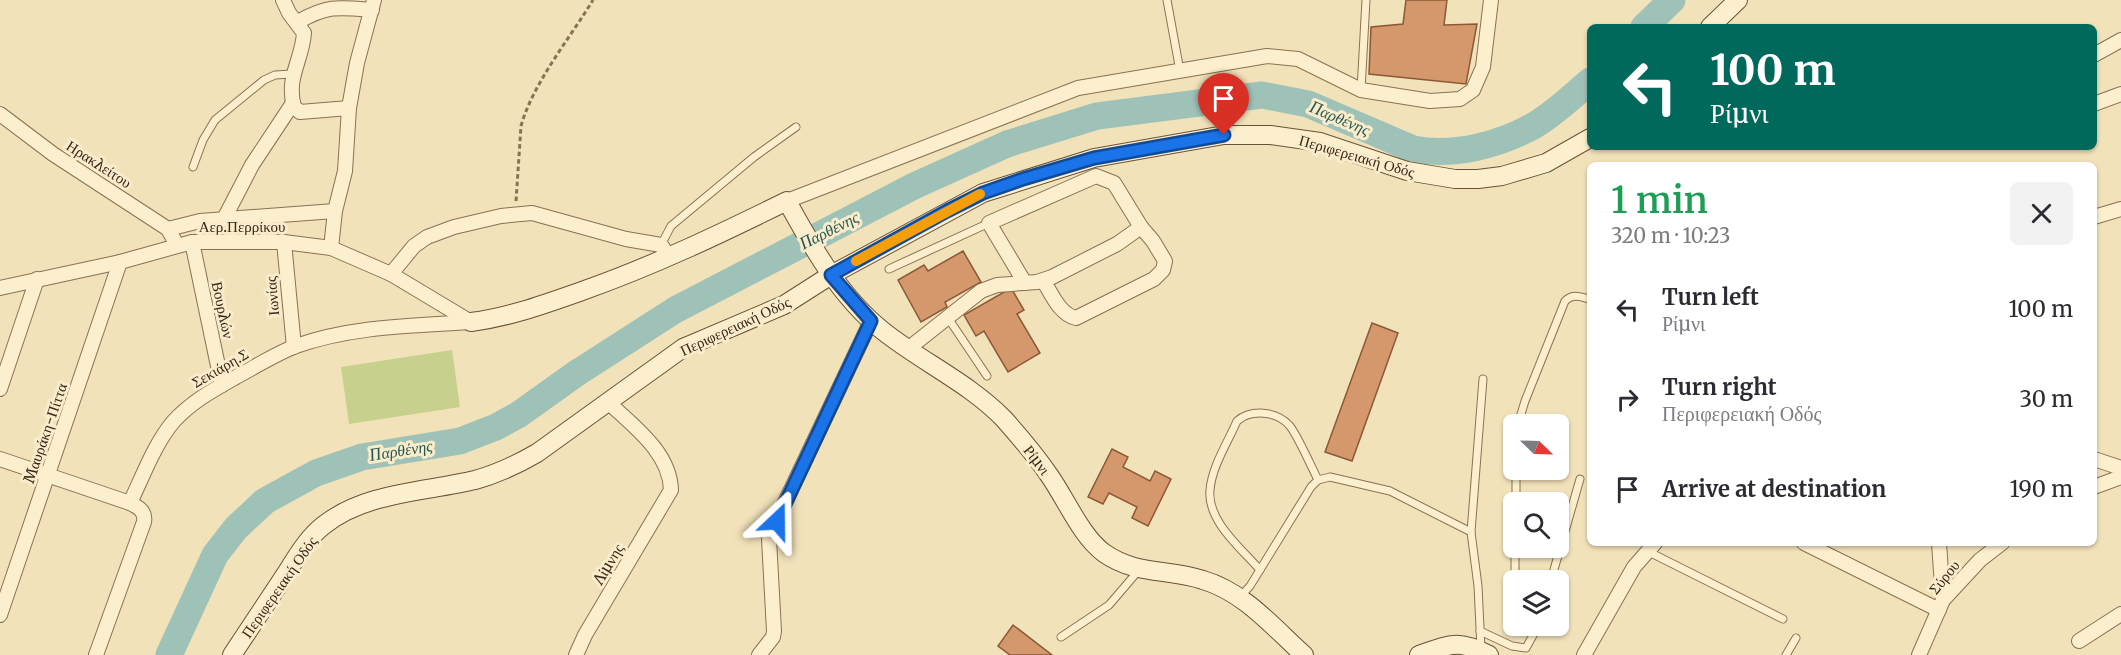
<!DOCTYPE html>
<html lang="en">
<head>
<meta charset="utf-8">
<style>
	body { margin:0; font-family:Merriweather,serif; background:#f2f2f3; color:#2b2b33; height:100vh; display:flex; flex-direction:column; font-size:22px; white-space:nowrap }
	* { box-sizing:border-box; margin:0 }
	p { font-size:20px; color:#7c7c81 }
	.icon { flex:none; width:33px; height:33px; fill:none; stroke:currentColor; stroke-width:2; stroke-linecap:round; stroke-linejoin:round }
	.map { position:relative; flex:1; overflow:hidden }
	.details { position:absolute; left:1587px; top:162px; width:510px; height:384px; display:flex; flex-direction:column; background:#fff; border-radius:9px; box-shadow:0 2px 4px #0004 }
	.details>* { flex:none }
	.top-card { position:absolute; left:1587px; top:24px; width:510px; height:126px; border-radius:9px; box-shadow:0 2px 4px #0004; background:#00695c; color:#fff; overflow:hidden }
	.needle { width:39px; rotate:113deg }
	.buttons { position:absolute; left:1503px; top:414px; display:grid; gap:12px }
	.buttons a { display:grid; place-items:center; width:66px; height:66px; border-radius:9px; background:#fff; box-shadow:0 2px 4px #0004; font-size:30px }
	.pin { position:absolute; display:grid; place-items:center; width:51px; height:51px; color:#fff; margin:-62px -26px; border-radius:50% 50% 50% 0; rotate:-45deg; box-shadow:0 0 6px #0007 }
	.pin .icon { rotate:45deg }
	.me { position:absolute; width:66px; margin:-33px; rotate:23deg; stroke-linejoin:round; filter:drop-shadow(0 0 4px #0008) }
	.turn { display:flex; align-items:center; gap:21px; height:126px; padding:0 24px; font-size:27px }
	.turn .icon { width:78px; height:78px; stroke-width:2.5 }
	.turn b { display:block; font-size:42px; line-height:51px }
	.round { display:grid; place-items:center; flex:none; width:63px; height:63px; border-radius:9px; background:#f2f2f3 }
	.summary { display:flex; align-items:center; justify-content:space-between; height:102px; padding:0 24px }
	h1 { font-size:36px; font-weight:600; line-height:45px; color:#1e9e55 }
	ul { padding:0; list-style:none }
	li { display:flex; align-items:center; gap:18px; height:90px; padding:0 24px }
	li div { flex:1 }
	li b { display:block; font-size:22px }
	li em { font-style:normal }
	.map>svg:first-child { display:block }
</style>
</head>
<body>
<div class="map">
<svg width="2121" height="655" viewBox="0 0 2121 655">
	<rect width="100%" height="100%" fill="#f2e2ba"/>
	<!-- green -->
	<path fill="#c8d08d" d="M 452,350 L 460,407 L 349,424 L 341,367 Z"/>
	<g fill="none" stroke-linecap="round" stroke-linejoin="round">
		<!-- river -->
		<g stroke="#9fc2b8" stroke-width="27">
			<path d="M 1644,27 L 1672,0"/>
			<path d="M 169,655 L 215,555 L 236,528 L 265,501 L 316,473 L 362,457 L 460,441 L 496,427 L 518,415 L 577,373 L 675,310 L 914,186 L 1007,144 L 1097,116 L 1262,95 L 1308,104 L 1413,149 C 1453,157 1500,145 1535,125 C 1555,113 1573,96 1590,81"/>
		</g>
	</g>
	<!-- building -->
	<g fill="#d4986c" stroke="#8b5936" stroke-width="1.5">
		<path d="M 1406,0 L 1447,0 L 1444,25 L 1477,24 L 1466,84 L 1369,74 L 1371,27 L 1403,24 Z"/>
		<path d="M 963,251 L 981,282 L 945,302 L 947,307 L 921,322 L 898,280 L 924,265 L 928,271 Z"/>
		<path d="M 1011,288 L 1024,310 L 1017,314 L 1040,353 L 1008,372 L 984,331 L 976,336 L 964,315 Z"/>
		<path d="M 1372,323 L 1398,333 L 1352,461 L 1325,452 Z"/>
		<path d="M 1112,449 L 1128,457 L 1123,467 L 1150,481 L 1155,471 L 1171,479 L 1148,526 L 1132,518 L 1137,507 L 1109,493 L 1103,504 L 1088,497 Z"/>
		<path d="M 1013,625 L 1052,655 L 1010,655 L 998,646 Z"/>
	</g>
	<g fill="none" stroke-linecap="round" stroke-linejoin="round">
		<defs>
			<g id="lane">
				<path d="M 1167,0 L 1180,71"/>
				<path d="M 1361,90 L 1366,0"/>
				<path d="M 193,167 L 203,140 L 215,120 L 264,80 L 275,75 L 292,74"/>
				<path d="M 661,245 L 671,226 L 754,157 L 796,127"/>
				<path d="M 889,269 L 989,223"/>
				<path d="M 948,318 L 987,376"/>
				<path d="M 1518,424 L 1525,401 L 1565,301 C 1573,293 1580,297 1590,299"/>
				<path d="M 1516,502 L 1516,470"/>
				<path d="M 1471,532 L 1483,379"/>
				<path d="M 1647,551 L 1783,619"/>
				<path d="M 1260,570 C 1241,548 1207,521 1210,490 C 1212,466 1228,442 1237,421 C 1251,409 1276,411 1289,425 C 1296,432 1312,468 1318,480"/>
				<path d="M 1515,580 L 1515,548"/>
				<path d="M 1551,580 L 1580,479"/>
				<path d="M 1240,597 L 1250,586 L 1311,487 L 1318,480 L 1330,477 L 1390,491 L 1471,532 L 1478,586 L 1481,649"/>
				<path d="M 1480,631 L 1512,646 L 1526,648 L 1538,626"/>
				<path d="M 1061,637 L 1109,605 L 1139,570"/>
				<path d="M 1786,655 L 1796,638"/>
			</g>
			<g id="street">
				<path d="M 283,0 L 289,13 L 304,33 C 302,61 286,77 294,107 L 300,112 L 349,108"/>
				<path d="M 298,22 C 327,5 339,7 372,10"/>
				<path d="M 2094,55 L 2121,40"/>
				<path d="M 2094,104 L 2121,94"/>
				<path d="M 0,114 L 53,154 L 168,229 L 177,245"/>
				<path d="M 787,201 L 1078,88 L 1267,56 L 1298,59 L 1361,90 L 1430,101 L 1460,99 L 1473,90 L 1483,67 L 1491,0"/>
				<path d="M 2094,217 L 2121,209"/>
				<path d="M 224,219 L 252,165 L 293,103"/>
				<path d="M 168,229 L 200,221 L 335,211"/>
				<path d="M 192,242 L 222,385"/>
				<path d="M 284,242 L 294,347"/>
				<path d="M 331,248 L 335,211 L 345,171 L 349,108 L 357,63 L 374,0"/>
				<path d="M 391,274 L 414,246 L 427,237 L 454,227 L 501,216 L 532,213 L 626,239 L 661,245 L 669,257"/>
				<path d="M 1025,283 L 989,223 L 1096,176 L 1114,183 L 1141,227"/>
				<path d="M 0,288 L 120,262 L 192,242 L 284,242 L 331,248 L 391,274 L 471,322"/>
				<path d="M 909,348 L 981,291 L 997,285 L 1037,282 L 1052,277 L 1117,244 L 1141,227 L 1153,241 L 1165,261 L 1163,270 L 1154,279 L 1076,318 C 1060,315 1051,293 1043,280"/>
				<path d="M 0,389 L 37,279"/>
				<path d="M 0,459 L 130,503 C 138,507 146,511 144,522 L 96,655"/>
				<path d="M 2094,459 L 2121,468"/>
				<path d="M 2094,487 L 2121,477"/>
				<path d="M 130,503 C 143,476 154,445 173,422 C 191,402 213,390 236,377 C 255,367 275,354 296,346 C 352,326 412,326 471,322"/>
				<path d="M 1804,543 L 1939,610"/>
				<path d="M 1939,543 L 1943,600"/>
				<path d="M 0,615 L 120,262"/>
				<path d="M 2079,641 L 2121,614"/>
				<path d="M 576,655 L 585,635 L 671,490 C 670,452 633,426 608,402"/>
				<path d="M 759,655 L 773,637 L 774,631 L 769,539 L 780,513 L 871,321"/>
				<path d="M 1584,655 L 1634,567 L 1655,543"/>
				<path d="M 1919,655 L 1943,600 L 1980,560 L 2002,543"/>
			</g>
			<g id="secondary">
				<path d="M 1710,27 L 1738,0"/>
				<path d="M 471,322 C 510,317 545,304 582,291 C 653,266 720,234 787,201 C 812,247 841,298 883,331 C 922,362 969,383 1004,419 C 1020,437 1036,456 1049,475 C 1066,499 1081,536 1104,553 C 1137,576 1168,568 1203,580 C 1244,592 1273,627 1304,655"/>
				<path d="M 232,655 C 250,628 267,602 285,575 C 296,558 307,538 324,525 C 366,492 425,492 475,480 C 497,474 518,464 537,453 L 683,348 L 784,305 L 831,275 L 983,193 L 1094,158 L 1224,135 L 1270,135 L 1320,142 L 1407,171 L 1455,179 L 1478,179 L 1502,176 L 1546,163 L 1590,138"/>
				<path d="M 1419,655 C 1450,644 1458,639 1489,655"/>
			</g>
		</defs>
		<!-- lane casing -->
		<use href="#lane" stroke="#8a7153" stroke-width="9"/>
		<!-- street casing -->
		<use href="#street" stroke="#8a7153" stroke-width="16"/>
		<!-- secondary casing -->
		<use href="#secondary" stroke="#6b5136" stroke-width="20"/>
		<!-- path -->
		<path stroke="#8a7153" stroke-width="3" stroke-dasharray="4.5 3" stroke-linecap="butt" d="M 516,201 L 521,126 C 533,83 570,38 593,0"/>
		<!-- lane -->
		<use href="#lane" stroke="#fcefce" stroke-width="7"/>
		<!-- street -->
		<use href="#street" stroke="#fcefce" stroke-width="14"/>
		<!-- secondary -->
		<use href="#secondary" stroke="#fcefce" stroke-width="18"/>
	</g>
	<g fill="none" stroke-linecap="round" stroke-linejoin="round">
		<defs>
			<path id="route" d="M 777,521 L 871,321 L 831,275 L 947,211 L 983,193 L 1023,179 L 1094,158 L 1224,135"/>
		</defs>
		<!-- route casing -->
		<use href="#route" stroke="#114b97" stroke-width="15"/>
		<!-- route -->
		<use href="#route" stroke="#1a73e8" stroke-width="10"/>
		<!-- slow -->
		<path stroke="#f59e0b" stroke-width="10" d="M 856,261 L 980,194"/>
	</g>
	<g text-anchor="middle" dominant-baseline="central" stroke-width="6" stroke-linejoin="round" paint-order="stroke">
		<!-- street labels -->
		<g font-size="15" fill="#372819" stroke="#f9ecca">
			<text transform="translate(1357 156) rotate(16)">Περιφερειακή Οδός</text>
			<text transform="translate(99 164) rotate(33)">Ηρακλείτου</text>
			<text x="242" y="226">Αερ.Περρίκου</text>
			<text transform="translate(272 296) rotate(-95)">Ιωνίας</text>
			<text transform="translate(223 310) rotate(78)">Βουρλών</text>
			<text transform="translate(735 326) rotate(-25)">Περιφερειακή Οδός</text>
			<text transform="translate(220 368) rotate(-30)">Σεκιάρη.Σ</text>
			<text transform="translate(45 433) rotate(-71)">Μαυράκη-Πίττα</text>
			<text transform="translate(1037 460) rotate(53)">Ρίμνι</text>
			<text transform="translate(608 564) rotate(-59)">Λίμνης</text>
			<text transform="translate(1944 577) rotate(-51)">Σύρου</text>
			<text transform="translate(279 587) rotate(-55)">Περιφερειακή Οδός</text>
		</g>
		<!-- water labels -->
		<g font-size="16" font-style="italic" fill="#275956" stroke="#f9ecca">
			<text transform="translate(1340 118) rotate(23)">Παρθένης</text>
			<text transform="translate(829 230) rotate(-27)">Παρθένης</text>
			<text transform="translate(401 450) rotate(-9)">Παρθένης</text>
		</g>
	</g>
</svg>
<div class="buttons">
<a><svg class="needle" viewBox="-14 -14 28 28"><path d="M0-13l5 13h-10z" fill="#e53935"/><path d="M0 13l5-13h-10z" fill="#7c7c81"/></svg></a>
<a><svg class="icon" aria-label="search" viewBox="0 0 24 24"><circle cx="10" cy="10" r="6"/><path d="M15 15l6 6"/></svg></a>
<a><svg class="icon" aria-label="layers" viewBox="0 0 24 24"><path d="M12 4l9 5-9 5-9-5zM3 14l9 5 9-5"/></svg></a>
</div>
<div class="pin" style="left:1224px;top:135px;background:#d93025"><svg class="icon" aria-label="arrive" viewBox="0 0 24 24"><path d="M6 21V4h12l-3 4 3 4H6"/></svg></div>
<svg class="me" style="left:777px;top:521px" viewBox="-20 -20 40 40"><path d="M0-17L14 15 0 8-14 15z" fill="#1a73e8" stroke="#fff" stroke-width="4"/></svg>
<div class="top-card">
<div class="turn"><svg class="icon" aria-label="left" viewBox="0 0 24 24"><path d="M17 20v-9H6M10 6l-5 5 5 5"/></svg><div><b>100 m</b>Ρίμνι</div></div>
</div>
<section class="details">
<div class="summary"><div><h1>1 min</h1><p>320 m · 10:23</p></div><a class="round"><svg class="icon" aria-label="close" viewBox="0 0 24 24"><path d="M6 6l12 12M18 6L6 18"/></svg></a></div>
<ul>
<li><svg class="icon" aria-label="left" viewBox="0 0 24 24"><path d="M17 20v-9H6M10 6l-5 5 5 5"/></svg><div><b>Turn left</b><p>Ρίμνι</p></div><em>100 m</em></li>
<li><svg class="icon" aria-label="right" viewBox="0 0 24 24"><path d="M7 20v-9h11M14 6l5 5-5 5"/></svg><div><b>Turn right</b><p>Περιφερειακή Οδός</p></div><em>30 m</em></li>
<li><svg class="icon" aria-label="arrive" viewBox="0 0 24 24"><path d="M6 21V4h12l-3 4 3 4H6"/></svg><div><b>Arrive at destination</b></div><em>190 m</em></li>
</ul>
</section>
</div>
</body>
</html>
